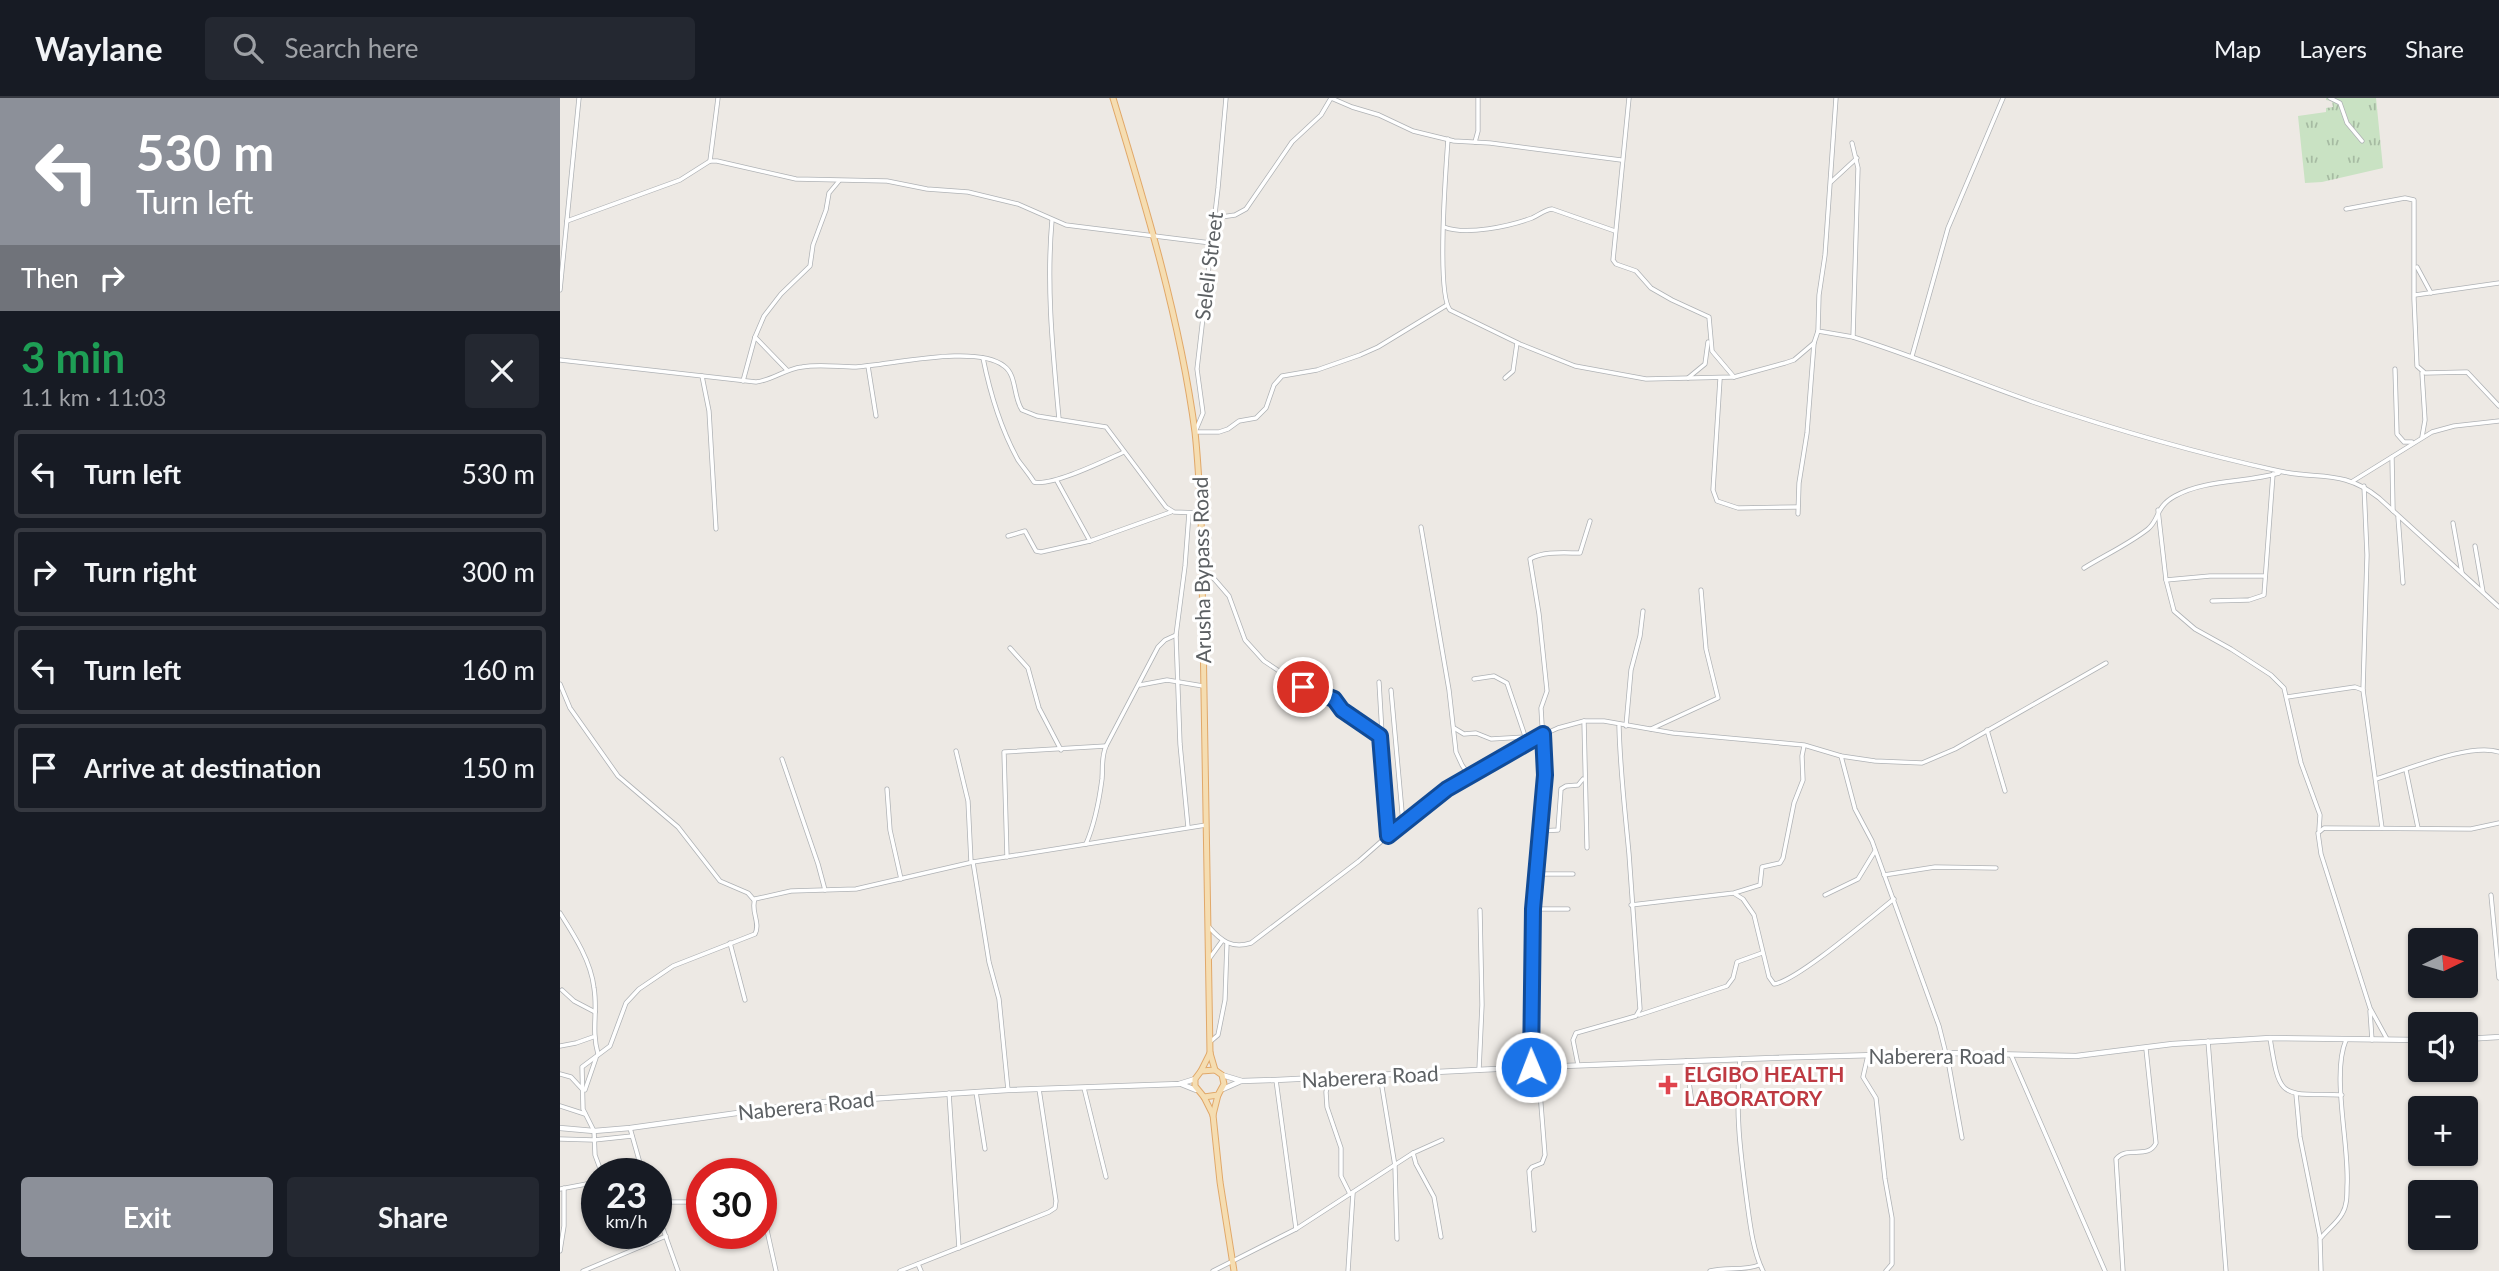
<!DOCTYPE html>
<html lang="en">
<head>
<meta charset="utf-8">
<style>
	body { margin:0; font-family:Lato,sans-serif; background:#242831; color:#f1f3f6; height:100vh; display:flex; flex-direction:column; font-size:26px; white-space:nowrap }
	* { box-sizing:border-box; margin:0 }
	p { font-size:23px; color:#9ea1a6 }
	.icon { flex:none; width:38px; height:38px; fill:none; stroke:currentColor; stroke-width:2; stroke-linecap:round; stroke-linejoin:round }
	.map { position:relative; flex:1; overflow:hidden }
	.panel { display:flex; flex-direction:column; background:#171b24; width:560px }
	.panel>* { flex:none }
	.guide { background:#8c9099; color:#fff; overflow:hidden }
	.needle { width:46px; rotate:85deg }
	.fabs { position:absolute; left:1848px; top:830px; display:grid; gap:14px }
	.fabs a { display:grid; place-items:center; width:70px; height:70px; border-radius:7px; background:#171b24; box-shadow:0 2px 5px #0004; font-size:35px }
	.speed { position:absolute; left:21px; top:1060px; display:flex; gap:14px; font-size:35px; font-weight:700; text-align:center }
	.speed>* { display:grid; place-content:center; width:91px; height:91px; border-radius:50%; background:#171b24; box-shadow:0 2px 5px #0004; line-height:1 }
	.speed small { font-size:18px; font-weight:400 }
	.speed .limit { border:10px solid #d22; background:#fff; color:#111 }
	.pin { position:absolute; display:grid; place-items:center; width:60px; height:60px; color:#fff; margin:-30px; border:4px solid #fff; border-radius:50%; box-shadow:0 2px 7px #0007 }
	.me { position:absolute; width:77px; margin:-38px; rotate:359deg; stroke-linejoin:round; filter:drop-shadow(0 0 5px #0008) }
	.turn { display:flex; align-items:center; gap:24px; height:147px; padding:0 21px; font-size:32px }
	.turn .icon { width:91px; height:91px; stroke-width:2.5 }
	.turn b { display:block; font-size:49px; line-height:60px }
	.then { display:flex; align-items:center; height:66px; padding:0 21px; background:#0003; gap:14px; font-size:26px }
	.round { display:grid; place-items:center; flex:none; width:74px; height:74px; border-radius:7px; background:#242831 }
	.summary { display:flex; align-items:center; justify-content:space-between; height:119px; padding:0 21px }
	h1 { font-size:42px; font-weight:700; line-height:52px; color:#1e9e55 }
	.action { display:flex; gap:14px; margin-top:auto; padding:14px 21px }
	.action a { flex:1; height:80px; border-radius:7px; background:#8c9099; color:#fff; font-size:28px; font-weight:700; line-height:80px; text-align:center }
	.action a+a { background:#242831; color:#f1f3f6 }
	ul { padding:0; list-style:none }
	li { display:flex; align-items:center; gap:21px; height:88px; margin:0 14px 10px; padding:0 7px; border:4px solid #363941; border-radius:7px }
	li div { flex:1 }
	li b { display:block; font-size:26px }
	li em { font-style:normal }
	header { display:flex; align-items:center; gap:42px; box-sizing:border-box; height:98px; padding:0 35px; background:#171b24; border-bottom:2px solid #363941 }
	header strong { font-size:33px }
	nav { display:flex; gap:38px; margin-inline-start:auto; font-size:24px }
	.search { width:490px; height:63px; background:#242831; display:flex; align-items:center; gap:18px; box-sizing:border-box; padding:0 24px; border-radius:7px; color:#9ea1a6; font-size:26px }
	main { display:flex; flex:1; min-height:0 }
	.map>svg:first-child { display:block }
</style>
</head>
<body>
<header>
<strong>Waylane</strong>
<div class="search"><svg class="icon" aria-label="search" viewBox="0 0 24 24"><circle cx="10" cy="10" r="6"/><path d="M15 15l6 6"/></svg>Search here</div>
<nav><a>Map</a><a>Layers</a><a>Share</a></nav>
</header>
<main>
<section class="panel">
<div class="guide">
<div class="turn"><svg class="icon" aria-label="left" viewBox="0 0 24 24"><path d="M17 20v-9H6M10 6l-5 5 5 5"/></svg><div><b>530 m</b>Turn left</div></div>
<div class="then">Then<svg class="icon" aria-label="right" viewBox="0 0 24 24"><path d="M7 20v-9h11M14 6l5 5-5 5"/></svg></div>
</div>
<div class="summary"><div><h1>3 min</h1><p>1.1 km · 11:03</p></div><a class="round"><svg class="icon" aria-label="close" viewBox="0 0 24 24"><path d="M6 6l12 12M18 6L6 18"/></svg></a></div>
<ul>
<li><svg class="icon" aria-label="left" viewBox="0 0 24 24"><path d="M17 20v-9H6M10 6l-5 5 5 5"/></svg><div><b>Turn left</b></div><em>530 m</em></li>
<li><svg class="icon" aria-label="right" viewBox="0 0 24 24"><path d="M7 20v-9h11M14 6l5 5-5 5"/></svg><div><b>Turn right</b></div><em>300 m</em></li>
<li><svg class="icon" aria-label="left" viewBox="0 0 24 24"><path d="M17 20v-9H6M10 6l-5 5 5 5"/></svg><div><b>Turn left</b></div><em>160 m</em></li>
<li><svg class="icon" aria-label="arrive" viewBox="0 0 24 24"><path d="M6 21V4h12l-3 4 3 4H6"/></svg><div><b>Arrive at destination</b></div><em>150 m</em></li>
</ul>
<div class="action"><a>Exit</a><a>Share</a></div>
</section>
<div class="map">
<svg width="1939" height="1173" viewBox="0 0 1939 1173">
	<defs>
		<pattern id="grass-tufts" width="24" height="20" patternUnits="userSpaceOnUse" patternTransform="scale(1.75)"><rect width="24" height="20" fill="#c9e2c3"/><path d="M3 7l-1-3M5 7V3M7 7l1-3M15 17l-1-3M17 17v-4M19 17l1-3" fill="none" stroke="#a6bba2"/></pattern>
	</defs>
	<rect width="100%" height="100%" fill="#ede9e4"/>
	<!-- grass -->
	<path fill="url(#grass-tufts)" d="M 1766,0 L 1816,0 L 1823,70 L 1762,84 L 1745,85 L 1738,18 L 1766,14 L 1766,10 L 1773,9 L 1772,3 L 1766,2 Z"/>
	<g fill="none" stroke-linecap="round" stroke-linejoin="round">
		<defs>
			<g id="street">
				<path d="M 771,0 L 792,9 L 819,17 L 853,33 L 894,43 L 930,45 L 1061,62"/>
				<path d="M 1069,0 L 1053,162 L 1056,166 L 1076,173 L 1091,190 L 1112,202 L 1149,219 L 1152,253 L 1174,279"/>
				<path d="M 1276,0 L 1265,157 L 1259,197 L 1258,233 L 1293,239 C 1354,258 1413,283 1473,304 C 1553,331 1636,355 1719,373 C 1759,382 1783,371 1819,400 L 1939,509"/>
				<path d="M 1770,0 L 1780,5 L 1787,25 L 1802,43"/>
				<path d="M 888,41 C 886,70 876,194 890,212 L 960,246 L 1015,268 L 1086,281 L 1174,279 L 1225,265 L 1234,262 L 1254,245"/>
				<path d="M 915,44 L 918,33 L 918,0"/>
				<path d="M 1292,45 L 1298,70 L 1293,239"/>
				<path d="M 150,63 L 158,0"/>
				<path d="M 1271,84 L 1297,60"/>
				<path d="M 1786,111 L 1845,100 L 1854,102 L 1854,201 L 1857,268 L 1865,275 L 1907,274 L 1939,308"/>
				<path d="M 654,120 L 675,117 L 686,111 L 732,44 L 761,17 L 771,0"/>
				<path d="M 492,122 C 486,189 493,255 499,321"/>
				<path d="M 7,123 L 120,82 L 150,63 L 157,63 L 236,81 L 327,83 L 367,91 L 408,94 L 458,106 L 506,127 L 651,145"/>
				<path d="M 884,129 C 906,138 950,128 972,120 C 979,117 984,112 992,111 L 1055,133"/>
				<path d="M 1857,169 L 1871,195"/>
				<path d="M 0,192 L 19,0"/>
				<path d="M 1855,197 L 1939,185"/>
				<path d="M 195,239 L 227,272"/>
				<path d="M 1352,258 L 1388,130 L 1443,0"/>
				<path d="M 423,260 C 430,295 441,331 458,362 C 463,369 469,376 474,384 C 491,389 546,362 564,354"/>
				<path d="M 0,262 L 196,284 C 213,282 225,271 242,269 C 260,266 278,269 296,269 C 331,267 416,246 444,268 C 457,277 453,299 462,312 L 477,318 L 546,329 L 606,409 L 614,414 L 641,415"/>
				<path d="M 308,268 L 316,318"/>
				<path d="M 1835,271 L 1837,336 L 1844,344 L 1852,344"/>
				<path d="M 1862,275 L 1865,322 L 1862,339"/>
				<path d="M 142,278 L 149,313 L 156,431"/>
				<path d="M 945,280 L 953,273 L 957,245"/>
				<path d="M 1128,280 L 1145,266 L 1148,244"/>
				<path d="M 1160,281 L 1153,392 L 1157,403 L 1178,410 L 1237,409"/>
				<path d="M 183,283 L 195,239 L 204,218 L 221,196 L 250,168 L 253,147 L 266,112 L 269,95 L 279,83"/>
				<path d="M 635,334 L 643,315 L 637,271 L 658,90 L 666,0"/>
				<path d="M 635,334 L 659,334 L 668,331 L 679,323 L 696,320 L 706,310 L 714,287 L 722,278 L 757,272 L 800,257 L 818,249 L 887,207"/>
				<path d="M 1832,359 L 1833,413"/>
				<path d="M 497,383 L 530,443"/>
				<path d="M 1793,383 L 1872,334 L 1894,328 L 1939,323"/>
				<path d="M 1598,412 L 1606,482 L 1614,513 L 1635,531 L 1671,551 L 1711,577 L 1724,590 L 1741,665 L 1760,717 L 1759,732"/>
				<path d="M 1238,416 L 1239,385 L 1247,335 L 1254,245 L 1258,233"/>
				<path d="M 1838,419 L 1843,485"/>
				<path d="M 1893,425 L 1902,475"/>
				<path d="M 861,429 L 889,592 L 896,654 L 902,667 L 910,679"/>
				<path d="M 448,438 L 465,433 L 476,453 L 481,454 L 530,443 L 611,414"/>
				<path d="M 1915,448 L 1923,494"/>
				<path d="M 643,468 L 669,498 L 685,542 L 704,563 L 743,589 L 774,601 L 782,612 L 820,638"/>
				<path d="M 1524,470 C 1545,457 1569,446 1588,431 C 1600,421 1595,409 1615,398 C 1646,381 1685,385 1719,375"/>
				<path d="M 1606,482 L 1650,478 L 1705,478"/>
				<path d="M 1652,503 L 1689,502 L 1704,497 L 1713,376"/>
				<path d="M 450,550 L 468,570 L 479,610 L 501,652"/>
				<path d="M 914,581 L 934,578 L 947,585 L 967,644"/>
				<path d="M 819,584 L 828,738"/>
				<path d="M 0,586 L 10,610 L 58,678 L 118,729 L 160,783 L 188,795 L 194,802"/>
				<path d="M 580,587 L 607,582 L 643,588"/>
				<path d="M 831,592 L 843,725"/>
				<path d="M 1803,592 L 1807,457 L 1804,388"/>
				<path d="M 1727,599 L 1795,589 L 1803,592 L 1822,730"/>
				<path d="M 1024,623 L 1027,750"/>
				<path d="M 1066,628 L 1071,572 L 1080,538 L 1083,513"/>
				<path d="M 894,630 L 904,636 L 916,635 L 931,641 L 965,639"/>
				<path d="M 1091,631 L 1158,600 L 1146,551 L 1141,492"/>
				<path d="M 1427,632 L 1445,693"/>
				<path d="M 396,653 L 408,703 L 411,764"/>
				<path d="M 1281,658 L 1295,711 L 1312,743 L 1379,928 L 1389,968 L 1402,1040"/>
				<path d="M 222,661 L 258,766 L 265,792"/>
				<path d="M 1846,672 L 1858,730"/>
				<path d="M 1816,681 C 1847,672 1910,644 1939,654"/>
				<path d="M 327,691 L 330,732 L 341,781"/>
				<path d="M 628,729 L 620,646 L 616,537 L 625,468 L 629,415"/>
				<path d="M 980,733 L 998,732 L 1001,691 L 1006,688 L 1018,687 L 1023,681"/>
				<path d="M 526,746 C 535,725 539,704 542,681 C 543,669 541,660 546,648 L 598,549 L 605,542 L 616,537"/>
				<path d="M 447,759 L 444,654 L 546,648"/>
				<path d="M 413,764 L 429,864 L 439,901 L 448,992"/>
				<path d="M 976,776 L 1013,776"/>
				<path d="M 1324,777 L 1375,769 L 1436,770"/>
				<path d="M 1175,796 L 1183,801 L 1194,817 L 1209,879 L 1214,886 C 1237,883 1311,819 1334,801"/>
				<path d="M 1265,797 L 1298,781 L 1315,753"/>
				<path d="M 1931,797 L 1939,880"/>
				<path d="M 1071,807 L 1174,795 L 1200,787 L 1202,769 L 1220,765 L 1223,760 L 1234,705 L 1243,682 L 1242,658 L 1244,648"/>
				<path d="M 973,811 L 1008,811"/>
				<path d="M 0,815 C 14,837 31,863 34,890 C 38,915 31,930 38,956"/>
				<path d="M 649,829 C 661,843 672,851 691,845 L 799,763 L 849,719 L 879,696 L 967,644 L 998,630 L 1024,623 L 1044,623 L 1113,635 L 1244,647 L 1281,658 L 1315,663 L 1362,665 L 1395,651 L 1546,565"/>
				<path d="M 170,845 L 185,902"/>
				<path d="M 649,861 L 662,843"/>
				<path d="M 2,892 L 14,903 L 35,914"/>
				<path d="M 1810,913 L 1812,942"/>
				<path d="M 1079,917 L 1167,888 L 1173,880 L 1177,864 L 1202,855"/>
				<path d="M 1710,940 C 1720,1004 1721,995 1782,997"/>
				<path d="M 1827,941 L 1810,910 L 1761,756 L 1758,735 L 1764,730 L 1911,731 L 1939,725"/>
				<path d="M 651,943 L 658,937 L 665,902 L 667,845"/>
				<path d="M 1648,943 L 1666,1173"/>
				<path d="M 0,948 L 16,945 L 33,939"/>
				<path d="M 1308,957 L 1303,979 L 1316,1000 L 1325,1081 L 1332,1120 L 1332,1166 L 1326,1173"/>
				<path d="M 1451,957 L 1545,1173"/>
				<path d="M 1180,961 C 1175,1013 1180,1052 1187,1104 C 1190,1126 1193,1153 1203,1173"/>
				<path d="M 1126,963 L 1132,1005"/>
				<path d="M 1018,967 L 1013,942 L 1016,935 L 1076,918 L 1080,911 C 1076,859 1073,807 1069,756 C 1065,713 1060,671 1059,628"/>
				<path d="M 972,969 L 973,811 L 985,677 L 981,610 L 987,593 L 979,516 L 970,461 C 984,453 1004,455 1020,455 L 1030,423"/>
				<path d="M 919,972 L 922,907 L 920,812"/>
				<path d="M 0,976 L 11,979 L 23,992"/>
				<path d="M 820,977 L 835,1068 L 837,1141"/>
				<path d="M 770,979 L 766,994 L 767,1009 L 781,1050 L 781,1078 L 790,1096"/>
				<path d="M 716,982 L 736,1131"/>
				<path d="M 524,990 L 546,1079"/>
				<path d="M 25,992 L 36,960"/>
				<path d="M 416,994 L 425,1051"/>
				<path d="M 389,995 L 399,1150"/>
				<path d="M 1736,996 L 1740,1039 L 1760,1139"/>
				<path d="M 0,1008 L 25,1016"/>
				<path d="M 70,1030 L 83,1076"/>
				<path d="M 0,1041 L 34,1042 L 72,1038"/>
				<path d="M 853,1055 L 856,1066 L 874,1099 L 881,1139"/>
				<path d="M 42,1076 L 35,1057 L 34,1033 L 23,1011 L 22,969 L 50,948 L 66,905 L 79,891 L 113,868 L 195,836 C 201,825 190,812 195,801 L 231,793 L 296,791 L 413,764 L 646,727"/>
				<path d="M 69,1076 L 82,1072"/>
				<path d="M 0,1091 L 37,1084"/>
				<path d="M 96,1104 L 142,1104"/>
				<path d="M 201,1105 L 216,1173"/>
				<path d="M 96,1111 L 118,1173"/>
				<path d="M 974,1132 L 969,1073 L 972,1069 L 982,1065 L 985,1057 L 978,969"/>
				<path d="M 0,1153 L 4,1128 L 4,1090"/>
				<path d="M 358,1166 L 361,1173"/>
				<path d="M 23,1173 L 106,1138"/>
				<path d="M 340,1173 L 489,1114 L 495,1110 L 496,1103 L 479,991"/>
				<path d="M 653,1173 L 736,1131 L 853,1055 L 882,1042"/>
				<path d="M 788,1173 L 793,1095"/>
				<path d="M 1150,1173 C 1166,1169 1185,1173 1199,1167"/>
				<path d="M 1563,1173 L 1556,1061 C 1567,1047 1588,1062 1596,1045 L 1586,951"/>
				<path d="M 1761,1173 L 1760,1141 C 1767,1132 1777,1125 1782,1116 C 1787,1108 1787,1098 1787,1089 C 1790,1049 1771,977 1786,942"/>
			</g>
			<g id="secondary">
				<path d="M 1906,941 L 1939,939"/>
				<path d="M 662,977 L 682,983 L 716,982 L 978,969 L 1212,960 L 1386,955 L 1516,958 L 1612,946 L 1710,940 L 1860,942"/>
				<path d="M 621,986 L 636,992"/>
				<path d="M 663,991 L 681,983"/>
				<path d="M 0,1030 L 34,1033 L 70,1030 L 248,1005 L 448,992 L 619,986 L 635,981"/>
			</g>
			<g id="primary">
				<path d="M 553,0 C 586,109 620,221 635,334 C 638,361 639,388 641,415 L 650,955 L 655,972 L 662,977 L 664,986 L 658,997 L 644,999"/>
				<path d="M 655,972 L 641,973 L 635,981 L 635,988 L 644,999 L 653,1017 L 660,1084 L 674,1173"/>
				<path d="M 641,973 L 650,955"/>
				<path d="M 653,1017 L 658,997"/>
			</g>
		</defs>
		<!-- street casing -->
		<use href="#street" stroke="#afb2b5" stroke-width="5"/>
		<!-- secondary casing -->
		<use href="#secondary" stroke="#b1b4b7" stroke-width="6"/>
		<!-- primary casing -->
		<use href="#primary" stroke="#e1a869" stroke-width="7"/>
		<!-- street -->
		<use href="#street" stroke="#fff" stroke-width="3.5"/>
		<!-- secondary -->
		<use href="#secondary" stroke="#fff" stroke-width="4.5"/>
		<!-- primary -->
		<use href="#primary" stroke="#f5ddb1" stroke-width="5"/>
	</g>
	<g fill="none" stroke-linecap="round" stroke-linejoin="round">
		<defs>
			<path id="route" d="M 743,589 L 774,601 L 782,612 L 820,638 L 828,738 L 887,691 L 983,636 L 985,677 L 973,811 L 971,969"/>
		</defs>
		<!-- route casing -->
		<use href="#route" stroke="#114b97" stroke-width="18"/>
		<!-- route -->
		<use href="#route" stroke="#1a73e8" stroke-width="12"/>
	</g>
	<!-- markers -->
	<path fill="#e0444e" stroke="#fff" stroke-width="2.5" d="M1104.5 976.5h7v7h7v7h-7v7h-7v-7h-7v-7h7z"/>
	<g text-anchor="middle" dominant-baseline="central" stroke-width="6" stroke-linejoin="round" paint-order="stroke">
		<!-- street labels -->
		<g font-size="21" fill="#5c6063" stroke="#fff">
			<text transform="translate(648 168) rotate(-83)">Seleli Street</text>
			<text transform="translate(641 472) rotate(-91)">Arusha Bypass Road</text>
			<text x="1377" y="957">Naberera Road</text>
			<text transform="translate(810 978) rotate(-3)">Naberera Road</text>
			<text transform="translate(246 1007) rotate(-6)">Naberera Road</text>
		</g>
		<!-- health labels -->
		<g font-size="21" font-weight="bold" fill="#be3a42" stroke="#fff" text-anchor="start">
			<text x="1124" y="975">ELGIBO HEALTH<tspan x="1124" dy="24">LABORATORY</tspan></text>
		</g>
	</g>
</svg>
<div class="fabs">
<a><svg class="needle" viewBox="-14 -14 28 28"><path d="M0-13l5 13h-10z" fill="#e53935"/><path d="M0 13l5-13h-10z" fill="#9ea1a6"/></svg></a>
<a><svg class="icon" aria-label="sound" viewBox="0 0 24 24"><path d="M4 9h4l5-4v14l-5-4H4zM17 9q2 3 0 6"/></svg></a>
<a>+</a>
<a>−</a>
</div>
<div class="speed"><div>23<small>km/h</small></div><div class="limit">30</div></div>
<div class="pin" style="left:743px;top:589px;background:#d93025"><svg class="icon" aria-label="arrive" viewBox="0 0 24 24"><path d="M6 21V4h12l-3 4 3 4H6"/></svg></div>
<svg class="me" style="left:971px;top:969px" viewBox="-20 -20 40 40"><circle r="17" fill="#1a73e8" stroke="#fff" stroke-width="3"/><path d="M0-11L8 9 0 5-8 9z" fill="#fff"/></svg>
</div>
</main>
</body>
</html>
